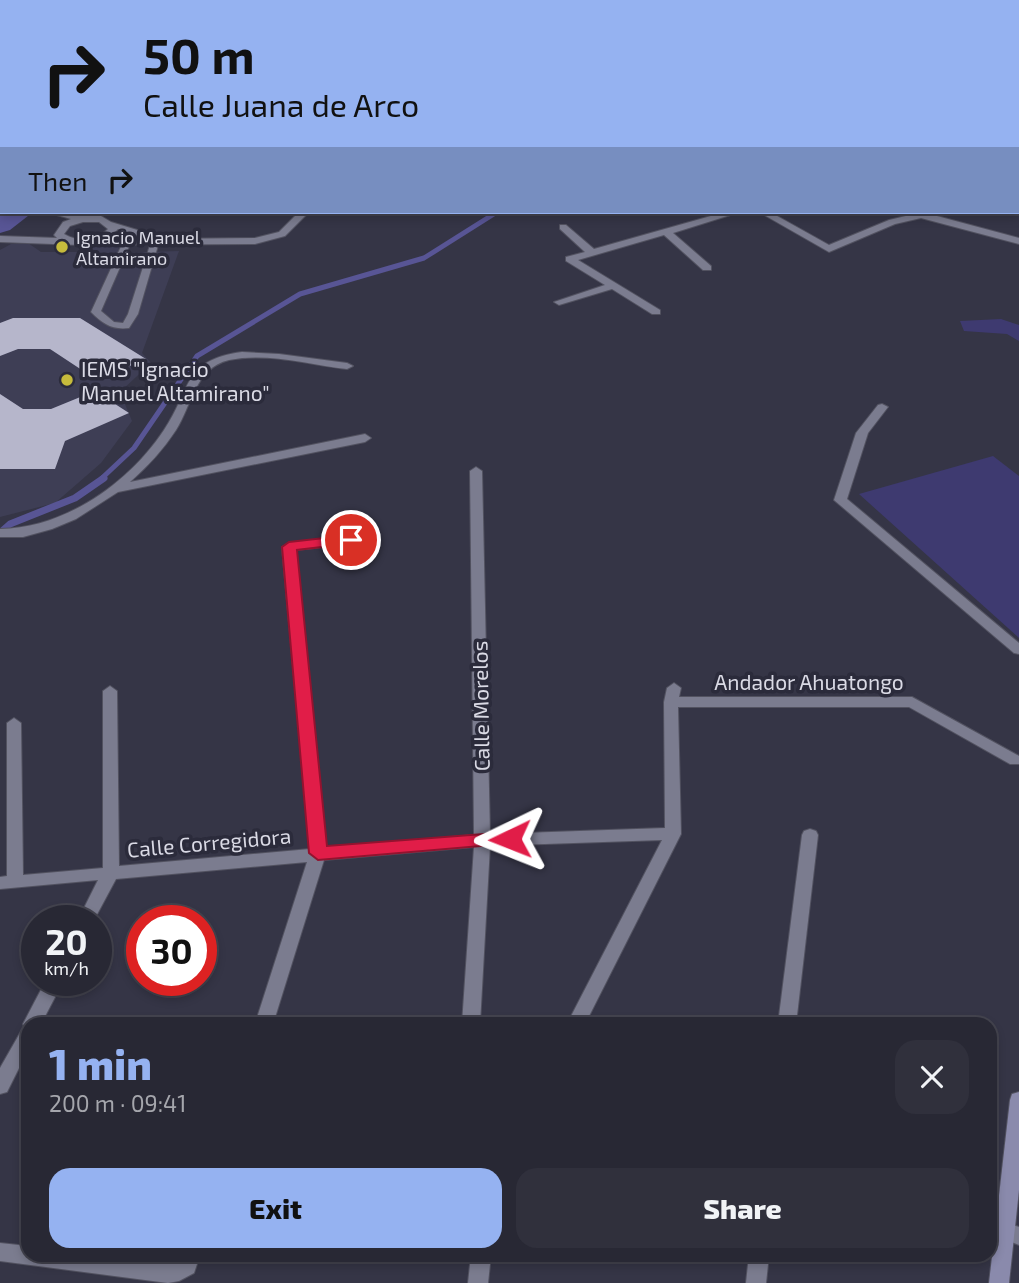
<!DOCTYPE html>
<html lang="en">
<head>
<meta charset="utf-8">
<style>
	body { margin:0; font-family:"Exo 2",sans-serif; background:#30303c; color:#f1f3f6; height:100vh; display:flex; flex-direction:column; font-size:26px; white-space:nowrap }
	* { box-sizing:border-box; margin:0 }
	p { font-size:23px; color:#a5a6ac }
	.icon { flex:none; width:38px; height:38px; fill:none; stroke:currentColor; stroke-width:2; stroke-linecap:round; stroke-linejoin:round }
	.map { position:relative; flex:1; overflow:hidden }
	.sheet { position:absolute; left:21px; top:1017px; width:976px; height:245px; display:flex; flex-direction:column; background:#282834; border-radius:21px; box-shadow:0 4px 10px #0003,0 0 0 2px #44444f }
	.sheet>* { flex:none }
	.top-card { position:absolute; left:0px; top:0px; width:1020px; height:214px; box-shadow:0 4px 10px #0003,0 0 0 2px #44444f; background:#95b2f1; color:#111; overflow:hidden }
	.speed { position:absolute; left:21px; top:905px; display:flex; gap:14px; font-size:35px; font-weight:700; text-align:center }
	.speed>* { display:grid; place-content:center; width:91px; height:91px; border-radius:50%; background:#282834; box-shadow:0 4px 10px #0003,0 0 0 2px #44444f; line-height:1 }
	.speed small { font-size:18px; font-weight:400 }
	.speed .limit { border:10px solid #d22; background:#fff; color:#111 }
	.pin { position:absolute; display:grid; place-items:center; width:60px; height:60px; color:#fff; margin:-30px; border:4px solid #fff; border-radius:50%; box-shadow:0 2px 7px #0007 }
	.me { position:absolute; width:77px; margin:-38px; rotate:268deg; stroke-linejoin:round; filter:drop-shadow(0 0 5px #0008) }
	.turn { display:flex; align-items:center; gap:24px; height:147px; padding:0 28px; font-size:32px }
	.turn .icon { width:91px; height:91px; stroke-width:2.5 }
	.turn b { display:block; font-size:49px; line-height:60px }
	.then { display:flex; align-items:center; height:66px; padding:0 28px; background:#0003; gap:14px; font-size:26px }
	.round { display:grid; place-items:center; flex:none; width:74px; height:74px; border-radius:21px; background:#30303c }
	.head { display:flex; align-items:center; justify-content:space-between; height:119px; padding:0 28px }
	h1 { font-size:42px; font-weight:800; line-height:52px; color:#95b2f1 }
	.primary-button { display:flex; gap:14px; margin-top:auto; padding:14px 28px }
	.primary-button a { flex:1; height:80px; border-radius:21px; background:#95b2f1; color:#111; font-size:28px; font-weight:800; line-height:80px; text-align:center }
	.primary-button a+a { background:#30303c; color:#f1f3f6 }
	.map>svg:first-child { display:block }
</style>
</head>
<body>
<div class="map">
<svg width="1019" height="1283" viewBox="0 0 1019 1283">
	<rect width="100%" height="100%" fill="#353546"/>
	<!-- built -->
	<path fill="#3e3e55" d="M 28,243 L 41,252 L 77,252 L 90,245 L 118,246 L 120,253 L 179,251 L 142,353 L 151,363 L 120,392 L 132,421 L 101,463 L 55,503 L 0,517 L 0,250 L 11,244 Z"/>
	<!-- green -->
	<g fill="#3e3a70">
		<path d="M 1001,319 L 1019,325 L 1019,341 L 1007,334 L 964,331 L 960,321 Z"/>
		<path d="M 993,456 L 1019,476 L 1019,638 L 859,494 Z"/>
	</g>
	<g fill="none" stroke-linecap="round" stroke-linejoin="round">
		<!-- stream-far1 -->
		<path stroke="#585595" stroke-width="5" d="M 101,479 L 134,448 L 197,356 L 300,294 L 424,258 L 497,212"/>
		<!-- stream -->
		<path stroke="#585595" stroke-width="7" d="M 0,533 L 10,524 L 75,498 L 104,478"/>
		<!-- river -->
		<path fill="#585595" fill-rule="evenodd" d="M 0,211 L 2,210 L 33,212 L 10,230 L 0,233 Z"/>
	</g>
	<!-- building -->
	<g fill="#b6b6cb">
		<path d="M 13,318 L 80,318 L 146,359 L 97,380 L 50,349 L 18,349 L 0,356 L 0,323 Z"/>
		<path d="M 95,391 L 129,413 L 65,441 L 55,469 L 0,469 L 0,394 L 23,409 L 51,409 Z"/>
	</g>
	<g fill="none" stroke-linecap="round" stroke-linejoin="round">
		<defs>
			<path id="lane" d="M 124,240 L 131,242 L 101,311 L 114,322 L 123,323 L 128,314 L 151,242 L 155,239 L 159,242 L 138,314 L 129,328 C 112,330 103,324 91,312 Z"/>
			<g id="street">
				<path d="M 70,0 L 78,0 L 69,2 Z"/>
				<path d="M 202,0 L 212,0 L 201,2 Z"/>
				<path d="M 433,0 L 442,0 L 432,2 Z"/>
				<path d="M 512,0 L 522,0 L 510,2 Z"/>
				<path d="M 735,0 L 743,0 L 744,2 L 736,2 Z"/>
				<path d="M 924,0 L 932,0 L 923,2 Z"/>
				<path d="M 1018,140 L 1019,141 L 1019,147 L 1018,147 Z"/>
				<path d="M 2,147 L 2,153 L 0,154 L 0,148 Z"/>
				<rect x="1018" y="188" width="1" height="6"/>
				<rect x="0" y="194" width="2" height="6"/>
				<path d="M 46,212 L 101,216 L 111,222 L 157,236 L 158,239 L 255,238 L 279,232 L 299,212 L 309,212 L 285,236 L 255,244 L 80,245 L 0,242 L 0,236 L 57,238 L 54,235 L 63,222 L 71,219 ZM 83,222 L 99,222 L 108,229 C 96,241 80,243 64,234 L 70,226 ZM 118,229 L 147,239 L 108,239 Z"/>
				<path d="M 725,212 L 740,212 L 673,233 L 711,266 L 711,270 L 703,270 L 664,235 L 578,260 L 660,310 L 660,314 L 652,314 L 612,289 L 559,305 L 554,302 L 605,285 L 566,261 L 566,257 L 585,252 L 560,229 L 560,225 L 566,225 L 594,249 Z"/>
				<path d="M 759,212 L 770,212 L 829,245 L 889,220 L 910,215 L 907,212 L 922,212 L 1019,238 L 1019,244 L 921,218 L 895,224 L 829,252 Z"/>
				<path d="M 242,352 L 279,354 L 347,363 L 353,366 L 347,369 C 310,365 267,352 229,360 C 195,368 192,405 176,430 C 163,450 147,467 130,482 L 365,434 L 371,438 L 365,442 L 118,492 L 76,519 L 52,529 L 23,537 L 0,537 L 0,529 C 65,528 129,483 164,430 C 192,389 182,360 242,352 Z"/>
				<path d="M 882,404 L 888,407 L 868,433 L 847,499 L 1019,643 L 1019,654 L 1014,653 L 834,500 L 856,433 L 878,405 Z"/>
				<path d="M 476,467 L 482,471 L 490,834 L 665,828 L 664,702 L 667,688 L 674,683 L 681,688 L 679,697 L 912,697 L 1019,756 L 1019,764 L 1010,764 L 909,707 L 678,707 L 681,834 L 585,1024 L 567,1024 L 662,840 L 490,846 L 480,1024 L 462,1024 L 474,847 L 324,860 L 273,1024 L 255,1024 L 307,862 L 116,879 L 94,920 L 78,920 L 98,880 L 0,889 L 0,877 L 7,876 L 7,723 L 14,718 L 21,723 L 23,875 L 103,868 L 103,691 L 110,686 L 117,691 L 119,866 L 310,849 L 282,547 L 289,543 L 351,536 L 357,540 L 351,544 L 296,550 L 326,848 L 474,835 L 470,471 Z"/>
				<path d="M 810,829 L 816,831 L 818,835 L 796,1024 L 778,1024 L 802,835 L 804,831 Z"/>
				<path d="M 46,980 L 64,980 L 41,1024 L 28,1024 L 28,1050 L 7,1092 L 0,1094 L 0,1068 L 24,1026 L 23,1024 Z"/>
				<path d="M 1005,1222 L 1019,1227 L 1019,1245 L 998,1237 L 995,1231 L 998,1225 Z"/>
				<path d="M 0,1243 L 28,1246 L 28,1255 L 95,1255 L 170,1264 L 178,1260 L 180,1255 L 200,1255 L 194,1273 L 179,1281 L 168,1283 L 0,1261 Z"/>
				<path d="M 471,1255 L 491,1255 L 488,1283 L 468,1283 Z"/>
				<path d="M 749,1255 L 769,1255 L 766,1283 L 746,1283 Z"/>
			</g>
			<path id="secondary" d="M 1019,1092 L 1019,1190 L 1009,1283 L 989,1283 L 1010,1100 L 1012,1094 Z"/>
		</defs>
		<!-- lane casing -->
		<use href="#lane" stroke="#525260" stroke-width="2"/>
		<!-- street casing -->
		<use href="#street" stroke="#525260" stroke-width="2"/>
		<!-- secondary casing -->
		<use href="#secondary" stroke="#525260" stroke-width="2"/>
		<!-- lane -->
		<use href="#lane" fill="#7b7c8f" fill-rule="evenodd"/>
		<!-- street -->
		<use href="#street" fill="#7b7c8f" fill-rule="evenodd"/>
		<!-- secondary -->
		<use href="#secondary" fill="#8a8aac" fill-rule="evenodd"/>
	</g>
	<!-- route -->
	<path fill="#e11d48" stroke="#92132f" stroke-width="2" d="M 351,535 L 358,540 L 356,543 L 297,550 L 327,846 L 510,832 L 519,839 L 516,843 L 318,860 L 309,853 L 282,547 L 289,542 Z"/>
	<!-- markers -->
	<g fill="#c6bb3c" stroke="#2b2b3b" stroke-width="2.5">
		<circle cx="62" cy="247" r="7"/>
		<circle cx="67" cy="380" r="7"/>
	</g>
	<g text-anchor="middle" dominant-baseline="central" stroke-width="7" stroke-linejoin="round" paint-order="stroke">
		<!-- far-poi labels -->
		<g font-size="18" fill="#dadae5" stroke="#2b2b3b" text-anchor="start">
			<text x="76" y="237">Ignacio Manuel<tspan x="76" dy="21">Altamirano</tspan></text>
		</g>
		<!-- poi labels -->
		<g font-size="21" fill="#dadae5" stroke="#2b2b3b" text-anchor="start">
			<text x="81" y="368">IEMS "Ignacio<tspan x="81" dy="24">Manuel Altamirano"</tspan></text>
		</g>
		<!-- street labels -->
		<g font-size="21" fill="#dadae5" stroke="#2b2b3b">
			<text x="809" y="681">Andador Ahuatongo</text>
			<text transform="translate(480 706) rotate(-91)">Calle Morelos</text>
			<text transform="translate(209 842) rotate(-5)">Calle Corregidora</text>
		</g>
	</g>
</svg>
<div class="speed"><div>20<small>km/h</small></div><div class="limit">30</div></div>
<div class="pin" style="left:351px;top:540px;background:#d93025"><svg class="icon" aria-label="arrive" viewBox="0 0 24 24"><path d="M6 21V4h12l-3 4 3 4H6"/></svg></div>
<svg class="me" style="left:510px;top:839px" viewBox="-20 -20 40 40"><path d="M0-17L14 15 0 8-14 15z" fill="#e11d48" stroke="#fff" stroke-width="4"/></svg>
<div class="top-card">
<div class="turn"><svg class="icon" aria-label="right" viewBox="0 0 24 24"><path d="M7 20v-9h11M14 6l5 5-5 5"/></svg><div><b>50 m</b>Calle Juana de Arco</div></div>
<div class="then">Then<svg class="icon" aria-label="right" viewBox="0 0 24 24"><path d="M7 20v-9h11M14 6l5 5-5 5"/></svg></div>
</div>
<section class="sheet">
<div class="head"><div><h1>1 min</h1><p>200 m · 09:41</p></div><a class="round"><svg class="icon" aria-label="close" viewBox="0 0 24 24"><path d="M6 6l12 12M18 6L6 18"/></svg></a></div>
<div class="primary-button"><a>Exit</a><a>Share</a></div>
</section>
</div>
</body>
</html>
